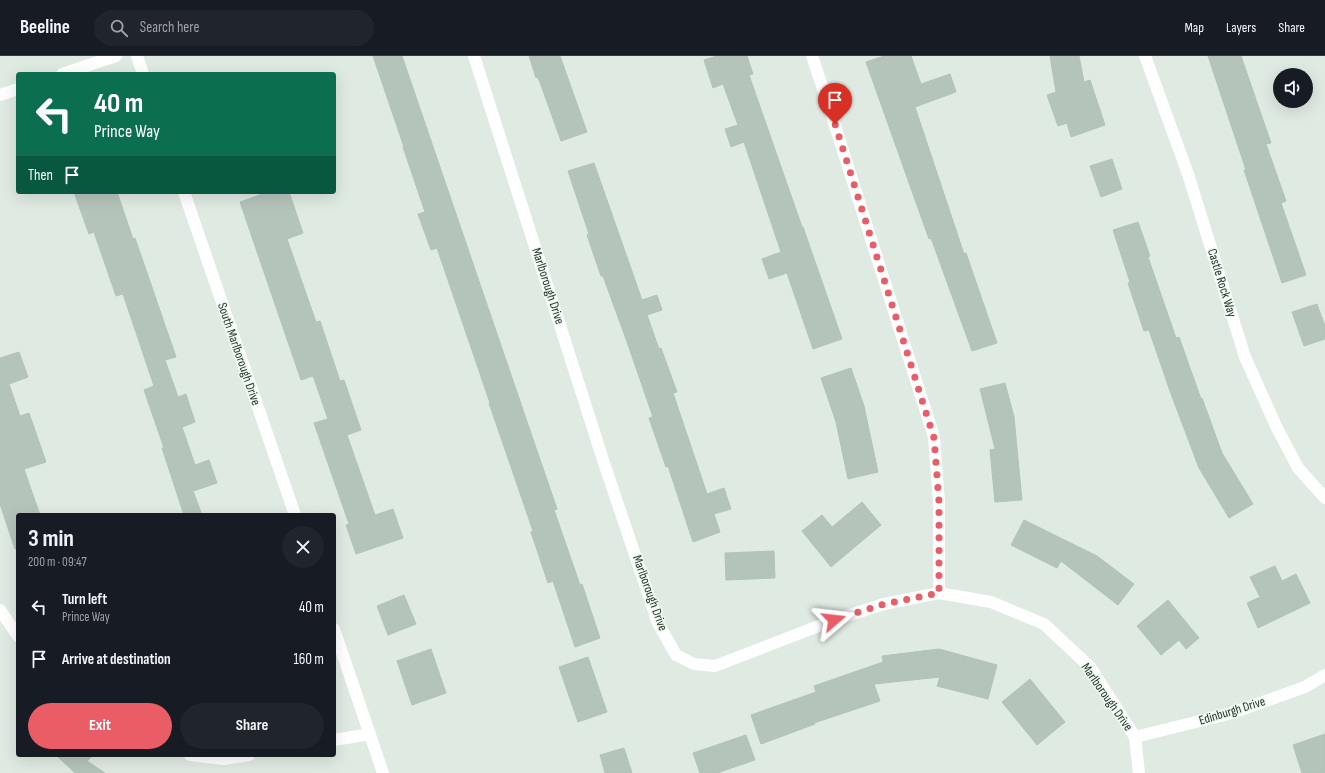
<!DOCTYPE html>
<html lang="en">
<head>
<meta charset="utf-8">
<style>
	body { margin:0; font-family:"Sofia Sans Condensed",sans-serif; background:#20242c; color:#f1f3f6; height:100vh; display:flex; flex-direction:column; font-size:15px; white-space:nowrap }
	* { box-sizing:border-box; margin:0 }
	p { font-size:13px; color:#9ea1a6 }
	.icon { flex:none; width:22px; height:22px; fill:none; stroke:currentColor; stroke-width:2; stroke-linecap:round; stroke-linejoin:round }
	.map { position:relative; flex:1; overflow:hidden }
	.side { position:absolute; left:16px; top:457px; width:320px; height:244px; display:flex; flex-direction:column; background:#171b24; border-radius:4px; box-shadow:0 4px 16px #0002 }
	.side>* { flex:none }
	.top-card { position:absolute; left:16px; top:16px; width:320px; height:122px; border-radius:4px; box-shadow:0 4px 16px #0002; background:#0b6e4f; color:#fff; overflow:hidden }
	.controls { position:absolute; left:1273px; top:12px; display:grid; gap:8px }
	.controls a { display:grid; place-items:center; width:40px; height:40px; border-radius:50%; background:#171b24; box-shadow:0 4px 16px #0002; font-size:20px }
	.pin { position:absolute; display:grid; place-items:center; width:34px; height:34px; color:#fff; margin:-41px -17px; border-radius:50% 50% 50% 0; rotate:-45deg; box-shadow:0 0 4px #0007 }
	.pin .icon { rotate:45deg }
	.me { position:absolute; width:44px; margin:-22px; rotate:73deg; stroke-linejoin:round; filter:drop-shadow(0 0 3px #0008) }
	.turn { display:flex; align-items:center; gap:14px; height:84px; padding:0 12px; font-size:18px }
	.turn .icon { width:52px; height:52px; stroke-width:2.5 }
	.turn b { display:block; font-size:28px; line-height:34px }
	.then { display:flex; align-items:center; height:38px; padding:0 12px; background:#0003; gap:8px; font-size:15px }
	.round { display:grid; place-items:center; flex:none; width:42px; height:42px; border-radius:21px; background:#20242c }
	.overview { display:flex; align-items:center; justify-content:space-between; height:68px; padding:0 12px }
	h1 { font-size:24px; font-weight:700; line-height:30px }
	.primary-button { display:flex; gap:8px; margin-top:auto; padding:8px 12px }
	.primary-button a { flex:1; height:46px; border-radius:24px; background:#ea5d67; color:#fff; font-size:16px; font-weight:700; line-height:46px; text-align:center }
	.primary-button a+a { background:#20242c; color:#f1f3f6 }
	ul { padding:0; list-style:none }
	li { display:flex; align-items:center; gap:12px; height:52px; padding:0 12px }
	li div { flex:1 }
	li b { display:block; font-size:15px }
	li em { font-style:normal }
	header { display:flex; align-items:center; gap:24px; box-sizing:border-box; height:56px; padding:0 20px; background:#171b24; border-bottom:1px solid #363941 }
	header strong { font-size:19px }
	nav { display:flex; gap:22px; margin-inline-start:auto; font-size:14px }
	.search { width:280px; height:36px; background:#20242c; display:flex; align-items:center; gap:10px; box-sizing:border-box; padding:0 14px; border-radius:22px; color:#9ea1a6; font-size:15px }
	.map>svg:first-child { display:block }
</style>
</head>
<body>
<header>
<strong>Beeline</strong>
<div class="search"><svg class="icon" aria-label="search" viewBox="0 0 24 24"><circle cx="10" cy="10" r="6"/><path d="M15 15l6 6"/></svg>Search here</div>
<nav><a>Map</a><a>Layers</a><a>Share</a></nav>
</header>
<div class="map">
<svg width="1325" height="717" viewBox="0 0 1325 717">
	<rect width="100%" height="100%" fill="#dfeae2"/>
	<!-- building -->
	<g fill="#b5c4ba" stroke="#b2c3b7">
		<path d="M 373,0 L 402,0 L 534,386 L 557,453 L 554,454 L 580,529 L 582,528 L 600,582 L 575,591 L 553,525 L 548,527 L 531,476 L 533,475 L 489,347 L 490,347 L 437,192 L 431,194 L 418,158 L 425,156 L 403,91 L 404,91 Z"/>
		<path d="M 529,0 L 560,0 L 587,76 L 561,85 L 538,21 L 536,22 Z"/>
		<path d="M 717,0 L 747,0 L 753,18 L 749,19 L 802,171 L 803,171 L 842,283 L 813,293 L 787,217 L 769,223 L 762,203 L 781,196 L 744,86 L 731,91 L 725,73 L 738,69 L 723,28 L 713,32 L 704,4 Z"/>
		<path d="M 884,0 L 911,0 L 921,28 L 950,18 L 956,36 L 915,51 L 964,198 L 966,197 L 997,287 L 972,295 L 931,182 L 929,183 L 866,6 Z"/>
		<path d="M 1050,0 L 1079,0 L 1084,26 L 1090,24 L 1105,69 L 1071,81 L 1067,67 L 1058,70 L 1047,39 L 1056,36 Z"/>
		<path d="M 1208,0 L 1241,0 L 1271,87 L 1266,88 L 1286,145 L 1281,147 L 1306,219 L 1282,227 L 1244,114 L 1246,114 Z"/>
		<path d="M 1112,103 L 1122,133 L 1101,141 L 1090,110 Z"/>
		<path d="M 594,107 L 642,244 L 657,239 L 662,254 L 647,259 L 659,293 L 661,292 L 677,336 L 673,337 L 707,438 L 724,432 L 731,453 L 714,458 L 720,476 L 693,486 L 668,410 L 666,411 L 649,362 L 653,361 L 626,283 L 603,220 L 601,220 L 587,179 L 589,178 L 568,115 Z"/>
		<path d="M 74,136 L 117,136 L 133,183 L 135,182 L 176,301 L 165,304 L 178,341 L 186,338 L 195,366 L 182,371 L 195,409 L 209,404 L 217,427 L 193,435 L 202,459 L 184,459 L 162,392 L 164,392 L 144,334 L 154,330 L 123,238 L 116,240 L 94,176 L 89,178 Z"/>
		<path d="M 268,136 L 289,136 L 303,177 L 287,183 L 316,266 L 320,265 L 340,325 L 344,324 L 361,374 L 347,379 L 375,459 L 393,453 L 403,482 L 356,498 L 346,469 L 349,468 L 314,367 L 328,363 L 313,320 L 301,324 L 240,146 Z"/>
		<path d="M 1138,166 L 1150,200 L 1148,201 L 1176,282 L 1179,281 L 1201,343 L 1202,342 L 1222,397 L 1253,448 L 1229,462 L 1199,412 L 1170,335 L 1149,274 L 1144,275 L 1128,227 L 1130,226 L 1113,174 Z"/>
		<path d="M 1317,248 L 1325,270 L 1325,283 L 1304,290 L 1292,256 Z"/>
		<path d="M 19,296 L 28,321 L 9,328 L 20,360 L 29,357 L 46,406 L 24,413 L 40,459 L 18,459 L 18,493 L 15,493 L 0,448 L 0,302 Z"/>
		<path d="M 851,312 L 864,350 L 878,416 L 848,423 L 836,366 L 821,322 Z"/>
		<path d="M 1005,327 L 1014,361 L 1022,444 L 995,446 L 990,394 L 995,393 L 980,333 Z"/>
		<path d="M 862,446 L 881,469 L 831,511 L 802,475 L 822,459 L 832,471 Z"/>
		<path d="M 1024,464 L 1097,500 L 1134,528 L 1118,549 L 1061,505 L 1057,512 L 1011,489 Z"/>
		<path d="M 774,495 L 775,522 L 726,524 L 725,497 Z"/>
		<path d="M 1275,510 L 1282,525 L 1296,518 L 1310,547 L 1258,572 L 1247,547 L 1260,541 L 1250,521 Z"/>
		<path d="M 404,539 L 416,568 L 388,579 L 377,550 Z"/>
		<path d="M 1168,544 L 1199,582 L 1186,593 L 1179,584 L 1161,599 L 1137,570 Z"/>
		<path d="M 431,593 L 446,637 L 412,649 L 397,605 Z"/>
		<path d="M 939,593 L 997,609 L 988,643 L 937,630 L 940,621 L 874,628 L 880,645 L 814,667 L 815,668 L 761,688 L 751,659 L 816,636 L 814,630 L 883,606 L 882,600 Z"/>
		<path d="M 588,601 L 607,656 L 578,666 L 559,611 Z"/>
		<path d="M 1030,623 L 1065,666 L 1037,689 L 1002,646 Z"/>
		<path d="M 1325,678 L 1325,717 L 1302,717 L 1293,689 Z"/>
		<path d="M 746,679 L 755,704 L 717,717 L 700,717 L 693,697 Z"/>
		<path d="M 624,692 L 632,717 L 605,717 L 600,699 Z"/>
		<path d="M 56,699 L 93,699 L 87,705 L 105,717 L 75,717 Z"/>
	</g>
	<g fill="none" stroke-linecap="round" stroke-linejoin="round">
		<!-- minor -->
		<g stroke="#fff" stroke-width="12">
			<path d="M 137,0 L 143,18"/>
			<path d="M 474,0 L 604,407 L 658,567 L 676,599 L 694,608 L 715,610 L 834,564 L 884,548 L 939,537 L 991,546 L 1044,568 L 1090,611 L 1135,681 L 1139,717"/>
			<path d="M 812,0 L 830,54 L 934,381 L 939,446 L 939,537"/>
			<path d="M 1145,0 L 1188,118 L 1245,301 L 1276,370 L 1298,412 L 1325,442"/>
			<path d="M 62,18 L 116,0"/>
			<path d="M 0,39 L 18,33"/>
			<path d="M 184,136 L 295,459"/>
			<path d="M 0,554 L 18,580"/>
			<path d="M 334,573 L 383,717"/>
			<path d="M 1135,681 L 1232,657 L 1305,631 L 1325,619"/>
			<path d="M 334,684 L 370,678"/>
			<path d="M 190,699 L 224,703 L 249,699"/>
		</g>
	</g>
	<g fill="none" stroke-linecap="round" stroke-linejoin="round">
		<!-- route -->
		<path stroke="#ea5d67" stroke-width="7" stroke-dasharray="0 12.6" d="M 834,564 L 884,548 L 939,537 L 939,446 L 934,382 L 835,68"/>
	</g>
	<g text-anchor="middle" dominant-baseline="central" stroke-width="3" stroke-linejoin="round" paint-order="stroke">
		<!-- street labels -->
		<g font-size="13" fill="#21392b" stroke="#f0f7f1">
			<text transform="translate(1222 227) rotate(73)">Castle Rock Way</text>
			<text transform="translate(548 230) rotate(72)">Marlborough Drive</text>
			<text transform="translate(239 298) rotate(71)">South Marlborough Drive</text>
			<text transform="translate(650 537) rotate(70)">Marlborough Drive</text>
			<text transform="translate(1107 641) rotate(55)">Marlborough Drive</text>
			<text transform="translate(1232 655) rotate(-17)">Edinburgh Drive</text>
		</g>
	</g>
</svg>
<div class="controls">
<a><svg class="icon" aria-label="sound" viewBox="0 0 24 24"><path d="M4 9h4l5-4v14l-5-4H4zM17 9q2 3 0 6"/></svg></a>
</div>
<div class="pin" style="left:835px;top:68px;background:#d93025"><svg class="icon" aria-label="arrive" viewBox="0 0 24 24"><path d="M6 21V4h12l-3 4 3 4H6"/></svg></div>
<svg class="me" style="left:834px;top:564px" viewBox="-20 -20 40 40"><path d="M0-17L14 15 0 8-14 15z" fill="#ea5d67" stroke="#fff" stroke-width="4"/></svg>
<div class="top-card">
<div class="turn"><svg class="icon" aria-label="left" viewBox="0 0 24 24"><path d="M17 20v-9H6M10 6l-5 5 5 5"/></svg><div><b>40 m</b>Prince Way</div></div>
<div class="then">Then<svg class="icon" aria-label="arrive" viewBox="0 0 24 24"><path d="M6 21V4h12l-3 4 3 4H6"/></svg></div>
</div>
<section class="side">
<div class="overview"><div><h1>3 min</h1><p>200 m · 09:47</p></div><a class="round"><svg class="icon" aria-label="close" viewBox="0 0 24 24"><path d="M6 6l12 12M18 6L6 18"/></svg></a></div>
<ul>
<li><svg class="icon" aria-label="left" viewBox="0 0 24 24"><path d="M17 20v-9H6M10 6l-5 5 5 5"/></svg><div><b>Turn left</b><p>Prince Way</p></div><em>40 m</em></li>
<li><svg class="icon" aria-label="arrive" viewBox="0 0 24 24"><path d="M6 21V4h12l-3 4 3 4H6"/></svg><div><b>Arrive at destination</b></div><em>160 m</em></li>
</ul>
<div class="primary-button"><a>Exit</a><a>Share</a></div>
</section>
</div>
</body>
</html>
